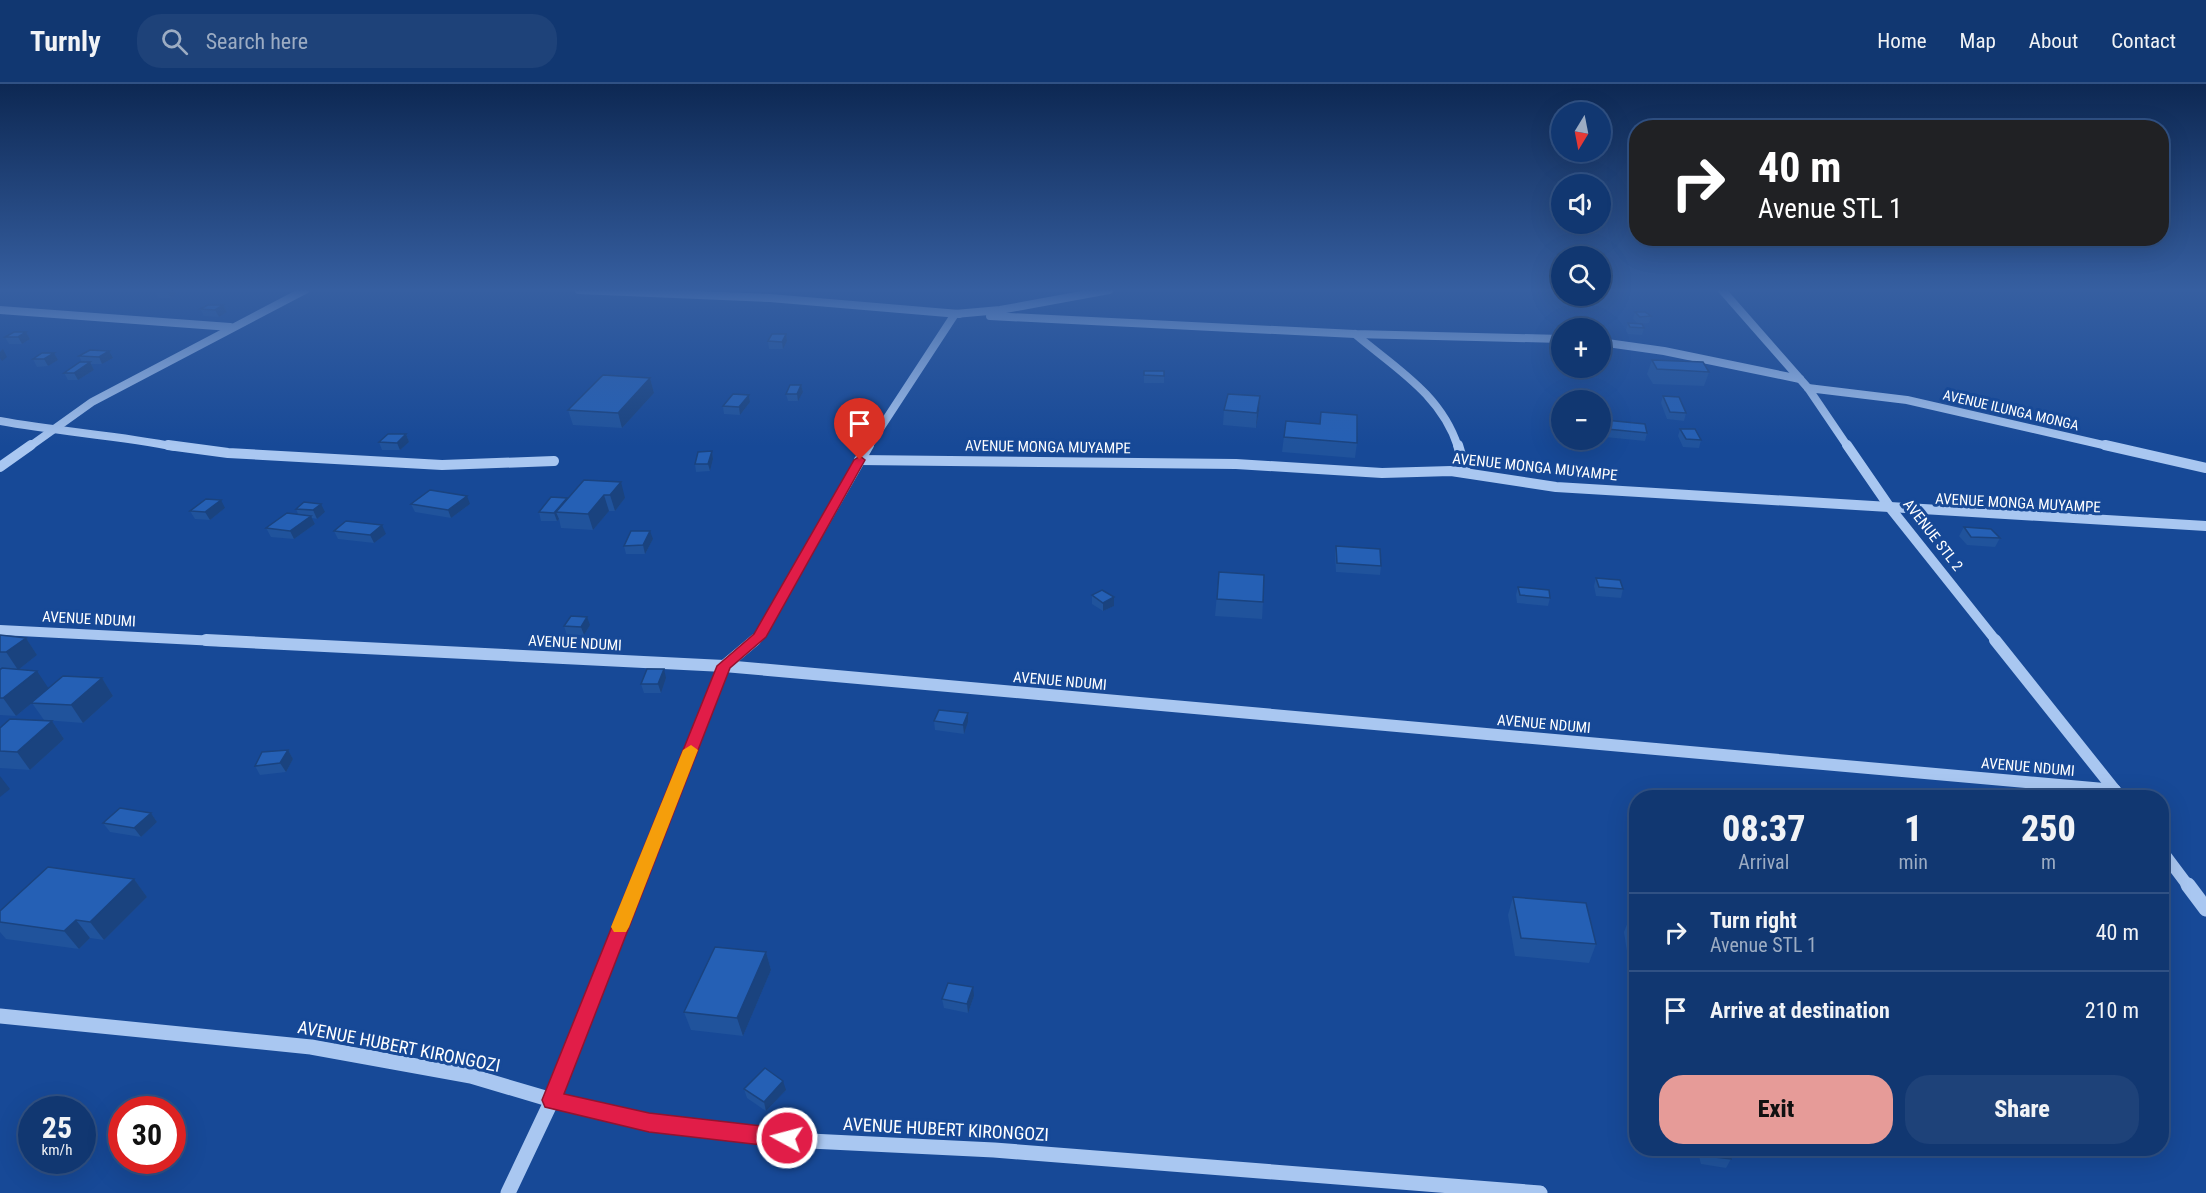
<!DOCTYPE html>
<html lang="en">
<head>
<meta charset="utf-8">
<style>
	body { margin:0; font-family:"Roboto Condensed",sans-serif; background:#1e4279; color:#f1f3f6; height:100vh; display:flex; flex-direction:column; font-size:22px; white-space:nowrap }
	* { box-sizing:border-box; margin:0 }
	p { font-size:20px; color:#9cacc3 }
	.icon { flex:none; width:33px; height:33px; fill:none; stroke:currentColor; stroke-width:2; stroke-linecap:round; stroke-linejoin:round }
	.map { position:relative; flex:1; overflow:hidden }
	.side { position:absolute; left:1629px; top:706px; width:540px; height:366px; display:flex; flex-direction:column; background:#113771; border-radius:24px; box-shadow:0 6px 24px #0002,0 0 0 2px #305184 }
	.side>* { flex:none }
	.top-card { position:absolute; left:1629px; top:36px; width:540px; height:126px; border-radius:24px; box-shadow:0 6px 24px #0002,0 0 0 2px #305184; background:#202124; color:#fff; overflow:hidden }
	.needle { width:39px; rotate:190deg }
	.controls { position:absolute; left:1551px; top:18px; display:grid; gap:12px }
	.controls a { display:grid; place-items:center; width:60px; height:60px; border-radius:50%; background:#113771; box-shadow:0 6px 24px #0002,0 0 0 2px #305184; font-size:30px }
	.speed { position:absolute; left:18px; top:1012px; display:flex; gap:12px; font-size:30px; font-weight:700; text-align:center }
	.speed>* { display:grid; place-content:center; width:78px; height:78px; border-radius:50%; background:#113771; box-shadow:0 6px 24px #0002,0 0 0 2px #305184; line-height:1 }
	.speed small { font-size:15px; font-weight:400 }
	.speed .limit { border:9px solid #d22; background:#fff; color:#111 }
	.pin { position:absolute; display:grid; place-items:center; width:51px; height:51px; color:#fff; margin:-62px -26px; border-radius:50% 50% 50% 0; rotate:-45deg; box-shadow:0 0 6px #0007 }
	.pin .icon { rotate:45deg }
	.me { position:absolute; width:66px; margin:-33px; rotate:277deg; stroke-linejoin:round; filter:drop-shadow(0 0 4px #0008) }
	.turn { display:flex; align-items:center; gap:21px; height:126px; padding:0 30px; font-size:27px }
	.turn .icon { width:78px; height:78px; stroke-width:2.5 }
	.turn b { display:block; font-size:42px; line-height:51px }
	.eta { display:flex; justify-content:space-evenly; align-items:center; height:102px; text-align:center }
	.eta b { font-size:36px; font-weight:800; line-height:42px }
	.button { display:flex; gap:12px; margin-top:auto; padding:12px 30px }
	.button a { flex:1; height:69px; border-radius:24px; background:#e69b98; color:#111; font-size:24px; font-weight:800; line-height:69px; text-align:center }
	.button a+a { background:#1e4279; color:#f1f3f6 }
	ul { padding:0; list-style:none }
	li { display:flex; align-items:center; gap:18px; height:78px; padding:0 30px; border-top:2px solid #305184 }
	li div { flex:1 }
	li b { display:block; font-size:22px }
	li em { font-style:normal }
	header { display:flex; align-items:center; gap:36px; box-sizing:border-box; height:84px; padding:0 30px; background:#113771; border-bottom:2px solid #305184 }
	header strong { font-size:28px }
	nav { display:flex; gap:33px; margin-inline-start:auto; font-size:21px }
	.search { width:420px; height:54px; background:#1e4279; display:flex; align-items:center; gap:15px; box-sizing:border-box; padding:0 21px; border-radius:24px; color:#9cacc3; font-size:22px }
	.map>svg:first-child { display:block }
</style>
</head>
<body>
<header>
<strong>Turnly</strong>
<div class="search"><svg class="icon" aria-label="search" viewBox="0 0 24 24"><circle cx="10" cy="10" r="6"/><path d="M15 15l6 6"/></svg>Search here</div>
<nav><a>Home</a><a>Map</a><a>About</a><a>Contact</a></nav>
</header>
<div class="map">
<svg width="2206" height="1109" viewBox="0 0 2206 1109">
	<rect width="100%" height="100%" fill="#174997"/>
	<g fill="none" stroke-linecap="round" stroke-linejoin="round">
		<!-- minor-far3 -->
		<g stroke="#a9c7f1" stroke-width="8">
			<path d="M 579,206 L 770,214 L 959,230"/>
			<path d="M 1722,206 L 1808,304 L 1848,363"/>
			<path d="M 0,226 L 230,243"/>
			<path d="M 990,232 L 1355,250 L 1562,255"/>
			<path d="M 1355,250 C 1395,284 1441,310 1458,363"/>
			<path d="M 1600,258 L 1664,267 L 1800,295"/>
			<path d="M 1808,304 L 1907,316 L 2112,363"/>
			<path d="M 0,337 C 59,348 118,351 176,363"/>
			<path d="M 29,363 L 92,318 L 305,206"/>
			<path d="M 868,363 L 955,230 L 1000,226 L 1109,206"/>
		</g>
		<!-- minor-far2 -->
		<g stroke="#a9c7f1" stroke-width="10">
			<path d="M 168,361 L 228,369 L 442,381 L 554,377"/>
			<path d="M 1458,361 L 1466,388"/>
			<path d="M 1847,361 L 1891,425 L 1997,558"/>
			<path d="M 2105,361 L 2206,384"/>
			<path d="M 859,376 L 1236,380 L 1382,389 L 1451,387 L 1556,403 L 2206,442"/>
			<path d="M 0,383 L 31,361"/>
			<path d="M 0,546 L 236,558"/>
			<path d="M 753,558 L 759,553 L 869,361"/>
		</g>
		<!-- minor-far1 -->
		<g stroke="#a9c7f1" stroke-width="12">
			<path d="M 206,556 L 724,582 L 2115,706"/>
			<path d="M 1995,556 L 2121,714"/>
			<path d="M 2162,767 L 2189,803"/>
			<path d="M 637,803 L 724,582 L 755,556"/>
		</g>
		<!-- minor -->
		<g stroke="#a9c7f1" stroke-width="15">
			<path d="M 2188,801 L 2206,825"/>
			<path d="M 0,932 L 311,963 L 471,992 L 552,1016 L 649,1038 L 810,1057 L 994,1066 L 1540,1109"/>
			<path d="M 508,1109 L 552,1016 L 637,801"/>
		</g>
	</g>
	<!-- wall -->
	<g fill="#20539c">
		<path d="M 175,206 L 176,210 L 171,214 L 159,214 L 155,207 Z"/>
		<path d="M 223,221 L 227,228 L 219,233 L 204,232 L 200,225 Z"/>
		<path d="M 1635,228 L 1651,232 L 1649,239 L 1639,240 L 1644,244 L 1642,251 L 1628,250 L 1626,246 L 1628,239 L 1638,240 L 1633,235 Z"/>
		<path d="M 26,248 L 30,255 L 22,260 L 9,260 L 5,253 Z"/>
		<path d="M 786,250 L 787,257 L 783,265 L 769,265 L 768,257 Z"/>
		<path d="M 54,269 L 58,276 L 48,282 L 37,283 L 33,275 Z"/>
		<path d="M 79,272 L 113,274 L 102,280 L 91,280 L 94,286 L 78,296 L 68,296 L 64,289 L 82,278 Z"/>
		<path d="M 1652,276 L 1709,288 L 1704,302 L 1653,300 L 1647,290 Z"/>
		<rect x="1144" y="287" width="20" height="12"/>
		<path d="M 650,294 L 654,309 L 622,344 L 573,341 L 568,326 Z"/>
		<path d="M 801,301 L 803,308 L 798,317 L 788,317 L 786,310 Z"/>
		<path d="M 749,311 L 750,318 L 740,331 L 724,330 L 723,322 Z"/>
		<path d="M 1260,312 L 1259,327 L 1256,344 L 1223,341 L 1224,326 Z"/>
		<path d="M 1663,312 L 1686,329 L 1684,337 L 1667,335 L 1661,319 Z"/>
		<path d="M 1321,328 L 1357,359 L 1355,374 L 1282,368 L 1286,337 L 1320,340 Z"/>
		<path d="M 1605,336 L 1647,349 L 1645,357 L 1605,353 L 1603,344 Z"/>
		<path d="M 1680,345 L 1701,356 L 1699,364 L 1683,363 L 1678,352 Z"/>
		<path d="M 406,350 L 409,358 L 400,366 L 382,366 L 379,358 Z"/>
		<path d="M 712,367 L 713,375 L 710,387 L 696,388 L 695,380 Z"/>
		<path d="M 584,396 L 625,414 L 615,427 L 609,427 L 593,446 L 561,444 L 559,435 L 557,437 L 541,437 L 539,428 L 567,414 L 567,415 Z"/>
		<path d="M 411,420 L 470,420 L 451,434 L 415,428 Z"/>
		<path d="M 225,424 L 210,436 L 195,435 L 190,427 Z"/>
		<path d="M 296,425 L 325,428 L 317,435 L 312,434 L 315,440 L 294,455 L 271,453 L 266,444 L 298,430 Z"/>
		<path d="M 1964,443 L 2000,454 L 1995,463 L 1967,461 L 1959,452 Z"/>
		<path d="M 334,447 L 386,450 L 374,459 L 338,455 Z"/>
		<path d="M 653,455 L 645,470 L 626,470 L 624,462 Z"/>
		<path d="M 1336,462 L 1381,482 L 1380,491 L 1336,488 L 1335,470 Z"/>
		<path d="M 1219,488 L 1263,518 L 1262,535 L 1215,532 Z"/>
		<path d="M 1596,494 L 1623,505 L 1621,514 L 1596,512 L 1594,502 Z"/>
		<path d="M 1518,503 L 1550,514 L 1548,522 L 1517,519 L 1516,511 Z"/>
		<path d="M 1092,511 L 1114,513 L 1114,522 L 1103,527 L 1092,520 Z"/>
		<path d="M 590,541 L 584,551 L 567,551 L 564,542 Z"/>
		<path d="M 0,551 L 26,554 L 37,571 L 18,586 L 0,584 Z"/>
		<path d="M 0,586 L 49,604 L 102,594 L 113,612 L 83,639 L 44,636 L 32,619 L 16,632 L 0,631 Z"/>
		<path d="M 666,594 L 661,609 L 644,609 L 641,600 Z"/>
		<path d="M 52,637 L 64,655 L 30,686 L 0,684 L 0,644 Z"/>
		<path d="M 934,637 L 968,638 L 964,650 L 935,646 Z"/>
		<path d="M 288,666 L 293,675 L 286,688 L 260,691 L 255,682 Z"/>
		<path d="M 151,729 L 157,738 L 141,753 L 110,748 L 103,739 Z"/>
		<path d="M 134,795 L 147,813 L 104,856 L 90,854 L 79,865 L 6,855 L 0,848 L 0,827 Z"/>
		<path d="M 1513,813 L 1596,860 L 1589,879 L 1515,872 L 1508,831 Z"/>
		<path d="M 1631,830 L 1636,831 L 1636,882 L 1629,881 L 1624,848 Z"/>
		<path d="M 766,868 L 771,886 L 743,952 L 691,946 L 684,928 Z"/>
		<path d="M 974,912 L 968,929 L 944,924 L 942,915 Z"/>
		<path d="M 744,1005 L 786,1006 L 766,1027 L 747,1014 Z"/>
		<path d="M 1697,1065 L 1729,1065 L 1731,1075 L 1726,1084 L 1701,1080 Z"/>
	</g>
	<!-- shaded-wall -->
	<g fill="#1a437f">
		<path d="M 169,206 L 175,206 L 176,210 L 171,214 L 168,207 Z"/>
		<path d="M 223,221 L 227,228 L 219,233 L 215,226 Z"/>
		<path d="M 26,248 L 30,255 L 22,260 L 18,253 Z"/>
		<path d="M 786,250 L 787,257 L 783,265 L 782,258 Z"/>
		<path d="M 3,265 L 7,273 L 2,277 L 0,274 L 0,268 Z"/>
		<path d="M 109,267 L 113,274 L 102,280 L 99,273 Z"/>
		<path d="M 54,269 L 58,276 L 48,282 L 44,275 Z"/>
		<path d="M 90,278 L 94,286 L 78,296 L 74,289 Z"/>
		<path d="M 650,294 L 654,309 L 622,344 L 618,329 Z"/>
		<path d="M 801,301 L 803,308 L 798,317 L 797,310 Z"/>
		<path d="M 749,311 L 750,318 L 740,331 L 739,323 Z"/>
		<path d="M 1260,312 L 1259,327 L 1256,344 L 1257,329 Z"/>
		<path d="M 406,350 L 409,358 L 400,366 L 397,359 Z"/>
		<path d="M 712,367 L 713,375 L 710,387 L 708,380 Z"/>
		<path d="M 621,398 L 625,414 L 615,427 L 610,411 Z"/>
		<path d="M 604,411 L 609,427 L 593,446 L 588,430 Z"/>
		<path d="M 467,412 L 470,420 L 451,434 L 448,426 Z"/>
		<path d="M 567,414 L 569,422 L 556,428 L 559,435 L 557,437 L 554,429 Z"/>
		<path d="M 221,416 L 225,424 L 210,436 L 205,428 Z"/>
		<path d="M 321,420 L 325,428 L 317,435 L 313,426 Z"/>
		<path d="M 311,432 L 315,440 L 294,455 L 290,447 Z"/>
		<path d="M 382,441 L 386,450 L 374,459 L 370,451 Z"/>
		<path d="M 650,447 L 653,455 L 645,470 L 643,461 Z"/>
		<path d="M 1114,513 L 1114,522 L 1103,527 L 1103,519 Z"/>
		<path d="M 587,533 L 590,541 L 584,551 L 581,543 Z"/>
		<path d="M 26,554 L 37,571 L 18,586 L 6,568 Z"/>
		<path d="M 664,585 L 666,594 L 661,609 L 658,600 Z"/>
		<path d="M 37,587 L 49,605 L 16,632 L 3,614 Z"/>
		<path d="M 102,594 L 113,612 L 83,639 L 71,621 Z"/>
		<path d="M 968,629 L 968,638 L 964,650 L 963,641 Z"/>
		<path d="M 52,637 L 64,655 L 30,686 L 17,668 Z"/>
		<path d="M 288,666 L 293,675 L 286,688 L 280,679 Z"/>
		<path d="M 0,692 L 10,705 L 0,713 Z"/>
		<path d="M 151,729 L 157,738 L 141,753 L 134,744 Z"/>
		<path d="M 134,795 L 147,813 L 104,856 L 90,838 Z"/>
		<path d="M 76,836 L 90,854 L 79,865 L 64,847 Z"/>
		<path d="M 766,868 L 771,886 L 743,952 L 737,934 Z"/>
		<path d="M 973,903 L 974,912 L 968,929 L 967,920 Z"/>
		<path d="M 783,997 L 786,1006 L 766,1027 L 764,1018 Z"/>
	</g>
	<!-- building -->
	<g fill="#2560b5" stroke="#1a437f" stroke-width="1.5">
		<path d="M 208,221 L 223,221 L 215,226 L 200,225 Z"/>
		<path d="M 1635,228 L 1645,228 L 1651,232 L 1640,233 Z"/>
		<path d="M 1628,239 L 1642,240 L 1644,244 L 1630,243 Z"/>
		<path d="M 14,248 L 26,248 L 18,253 L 5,253 Z"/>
		<path d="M 772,250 L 786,250 L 782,258 L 768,257 Z"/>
		<path d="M 90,266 L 109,267 L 99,273 L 79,272 Z"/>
		<path d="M 42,269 L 54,269 L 44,275 L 33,275 Z"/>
		<path d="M 1652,276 L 1703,278 L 1709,288 L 1657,285 Z"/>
		<path d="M 80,278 L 90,278 L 74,289 L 64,289 Z"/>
		<path d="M 1144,287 L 1164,287 L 1164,292 L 1144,291 Z"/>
		<path d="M 603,291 L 650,294 L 618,329 L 568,326 Z"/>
		<path d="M 790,301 L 801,301 L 797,310 L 786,310 Z"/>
		<path d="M 733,310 L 749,311 L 739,323 L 723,322 Z"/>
		<path d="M 1228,310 L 1260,312 L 1257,329 L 1224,326 Z"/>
		<path d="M 1663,312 L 1679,313 L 1686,329 L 1670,328 Z"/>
		<path d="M 1321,328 L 1357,331 L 1357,359 L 1284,353 L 1286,337 L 1320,340 Z"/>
		<path d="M 1605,336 L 1645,340 L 1647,349 L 1607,345 Z"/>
		<path d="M 1680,345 L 1695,345 L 1701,356 L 1686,355 Z"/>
		<path d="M 388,350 L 406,350 L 397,359 L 379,358 Z"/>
		<path d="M 712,367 L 708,380 L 695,380 L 698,368 Z"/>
		<path d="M 584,396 L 621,398 L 610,411 L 604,411 L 588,430 L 556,428 Z"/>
		<path d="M 430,406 L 467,412 L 448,426 L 411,420 Z"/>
		<path d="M 551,413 L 567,414 L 554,429 L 539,428 Z"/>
		<path d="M 206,415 L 221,416 L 205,428 L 190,427 Z"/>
		<path d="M 304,418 L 321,420 L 313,426 L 296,425 Z"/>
		<path d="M 287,429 L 311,432 L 290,447 L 266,444 Z"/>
		<path d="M 346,437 L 382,441 L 370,451 L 334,447 Z"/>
		<path d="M 1964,443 L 1991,445 L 2000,454 L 1971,453 Z"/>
		<path d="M 631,447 L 650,447 L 643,461 L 624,462 Z"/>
		<path d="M 1336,462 L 1380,465 L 1381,482 L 1337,479 Z"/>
		<path d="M 1219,488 L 1264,491 L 1263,518 L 1217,515 Z"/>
		<path d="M 1596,494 L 1620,496 L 1623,505 L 1599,503 Z"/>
		<path d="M 1518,503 L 1549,506 L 1550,514 L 1520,511 Z"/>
		<path d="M 1102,506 L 1114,513 L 1103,519 L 1092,511 Z"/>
		<path d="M 571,532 L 587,533 L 581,543 L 564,542 Z"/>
		<path d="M 0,551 L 26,554 L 6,568 L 0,568 Z"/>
		<path d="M 2,584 L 37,587 L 3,614 L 0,614 L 0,586 Z"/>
		<path d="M 647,585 L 664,585 L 658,600 L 641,600 Z"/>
		<path d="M 63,592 L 102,594 L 71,621 L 31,619 Z"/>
		<path d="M 939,626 L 968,629 L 963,641 L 934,637 Z"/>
		<path d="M 10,635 L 52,637 L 17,668 L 0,667 L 0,644 Z"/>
		<path d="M 288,666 L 280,679 L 255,682 L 262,668 Z"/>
		<path d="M 120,724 L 151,729 L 134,744 L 103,739 Z"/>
		<path d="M 48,783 L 134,795 L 90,838 L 76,836 L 64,847 L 0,838 L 0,827 Z"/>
		<path d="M 1513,813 L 1586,819 L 1596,860 L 1521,854 Z"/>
		<path d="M 1631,830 L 1636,831 L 1636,860 Z"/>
		<path d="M 715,863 L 766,868 L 737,934 L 684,928 Z"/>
		<path d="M 948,899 L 973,903 L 967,920 L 942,915 Z"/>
		<path d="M 765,984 L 783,997 L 764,1018 L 744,1005 Z"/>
		<path d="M 1704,1065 L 1729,1065 L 1731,1075 L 1706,1072 Z"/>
	</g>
	<!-- sky -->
	<linearGradient id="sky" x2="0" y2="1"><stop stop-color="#0d2853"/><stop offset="0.57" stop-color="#365fa1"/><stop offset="1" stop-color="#365fa1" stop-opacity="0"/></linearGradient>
	<rect width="2206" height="362" fill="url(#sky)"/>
	<!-- route -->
	<path fill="#e11d48" stroke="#92132f" stroke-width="1.5" d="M 860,372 L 865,376 L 766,553 L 730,584 L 564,1010 L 649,1029 L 787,1045 L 794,1047 L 797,1054 L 794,1061 L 787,1064 L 649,1048 L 545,1023 L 542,1016 L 717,582 L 754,550 L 854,376 Z"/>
	<!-- slow -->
	<path fill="#f59e0b" d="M 691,661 L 698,666 L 629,843 L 626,848 L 614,848 L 611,843 L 683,666 Z"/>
	<g text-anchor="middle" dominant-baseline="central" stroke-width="6" stroke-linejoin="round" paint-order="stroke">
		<!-- far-street labels -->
		<g font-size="14" fill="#fff" stroke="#174997">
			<text transform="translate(2011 326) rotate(13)">AVENUE ILUNGA MONGA</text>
		</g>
		<!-- street labels -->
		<g font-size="15" fill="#fff" stroke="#174997">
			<text transform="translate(1048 363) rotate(1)">AVENUE MONGA MUYAMPE</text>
			<text transform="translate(1535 383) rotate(6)">AVENUE MONGA MUYAMPE</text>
			<text transform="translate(2018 419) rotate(3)">AVENUE MONGA MUYAMPE</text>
			<text transform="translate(1933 451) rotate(52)">AVENUE STL 2</text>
			<text transform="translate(89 535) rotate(3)">AVENUE NDUMI</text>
			<text transform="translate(575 559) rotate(3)">AVENUE NDUMI</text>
			<text transform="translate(1060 597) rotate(5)">AVENUE NDUMI</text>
			<text transform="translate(1544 640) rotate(5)">AVENUE NDUMI</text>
			<text transform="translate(2028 683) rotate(5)">AVENUE NDUMI</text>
		</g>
		<!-- near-street labels -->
		<g font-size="18" fill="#fff" stroke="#174997">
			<text transform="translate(399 962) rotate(11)">AVENUE HUBERT KIRONGOZI</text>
			<text transform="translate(946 1045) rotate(3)">AVENUE HUBERT KIRONGOZI</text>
		</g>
	</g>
</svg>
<div class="controls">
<a><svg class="needle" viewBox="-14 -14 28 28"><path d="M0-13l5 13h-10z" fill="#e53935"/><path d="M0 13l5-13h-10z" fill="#9cacc3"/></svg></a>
<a><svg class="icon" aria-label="sound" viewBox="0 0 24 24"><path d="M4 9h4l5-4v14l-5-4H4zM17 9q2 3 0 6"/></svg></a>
<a><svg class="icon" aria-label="search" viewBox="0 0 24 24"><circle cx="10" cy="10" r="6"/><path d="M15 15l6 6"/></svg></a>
<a>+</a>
<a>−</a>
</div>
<div class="speed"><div>25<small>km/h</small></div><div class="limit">30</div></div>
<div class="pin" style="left:860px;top:376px;background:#d93025"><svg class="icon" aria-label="arrive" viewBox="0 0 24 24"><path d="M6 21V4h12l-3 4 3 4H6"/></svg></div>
<svg class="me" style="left:787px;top:1054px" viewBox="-20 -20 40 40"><circle r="17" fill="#e11d48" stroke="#fff" stroke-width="3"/><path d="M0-11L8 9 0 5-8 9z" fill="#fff"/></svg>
<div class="top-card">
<div class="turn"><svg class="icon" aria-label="right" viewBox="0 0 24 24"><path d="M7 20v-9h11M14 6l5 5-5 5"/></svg><div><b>40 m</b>Avenue STL 1</div></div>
</div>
<section class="side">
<div class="eta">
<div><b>08:37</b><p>Arrival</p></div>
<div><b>1</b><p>min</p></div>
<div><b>250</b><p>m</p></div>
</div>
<ul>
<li><svg class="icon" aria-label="right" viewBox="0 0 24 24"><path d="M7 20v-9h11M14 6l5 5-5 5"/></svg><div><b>Turn right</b><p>Avenue STL 1</p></div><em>40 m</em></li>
<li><svg class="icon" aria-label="arrive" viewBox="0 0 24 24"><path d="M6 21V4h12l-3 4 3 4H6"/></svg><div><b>Arrive at destination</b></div><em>210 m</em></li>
</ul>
<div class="button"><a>Exit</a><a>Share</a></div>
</section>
</div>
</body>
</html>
